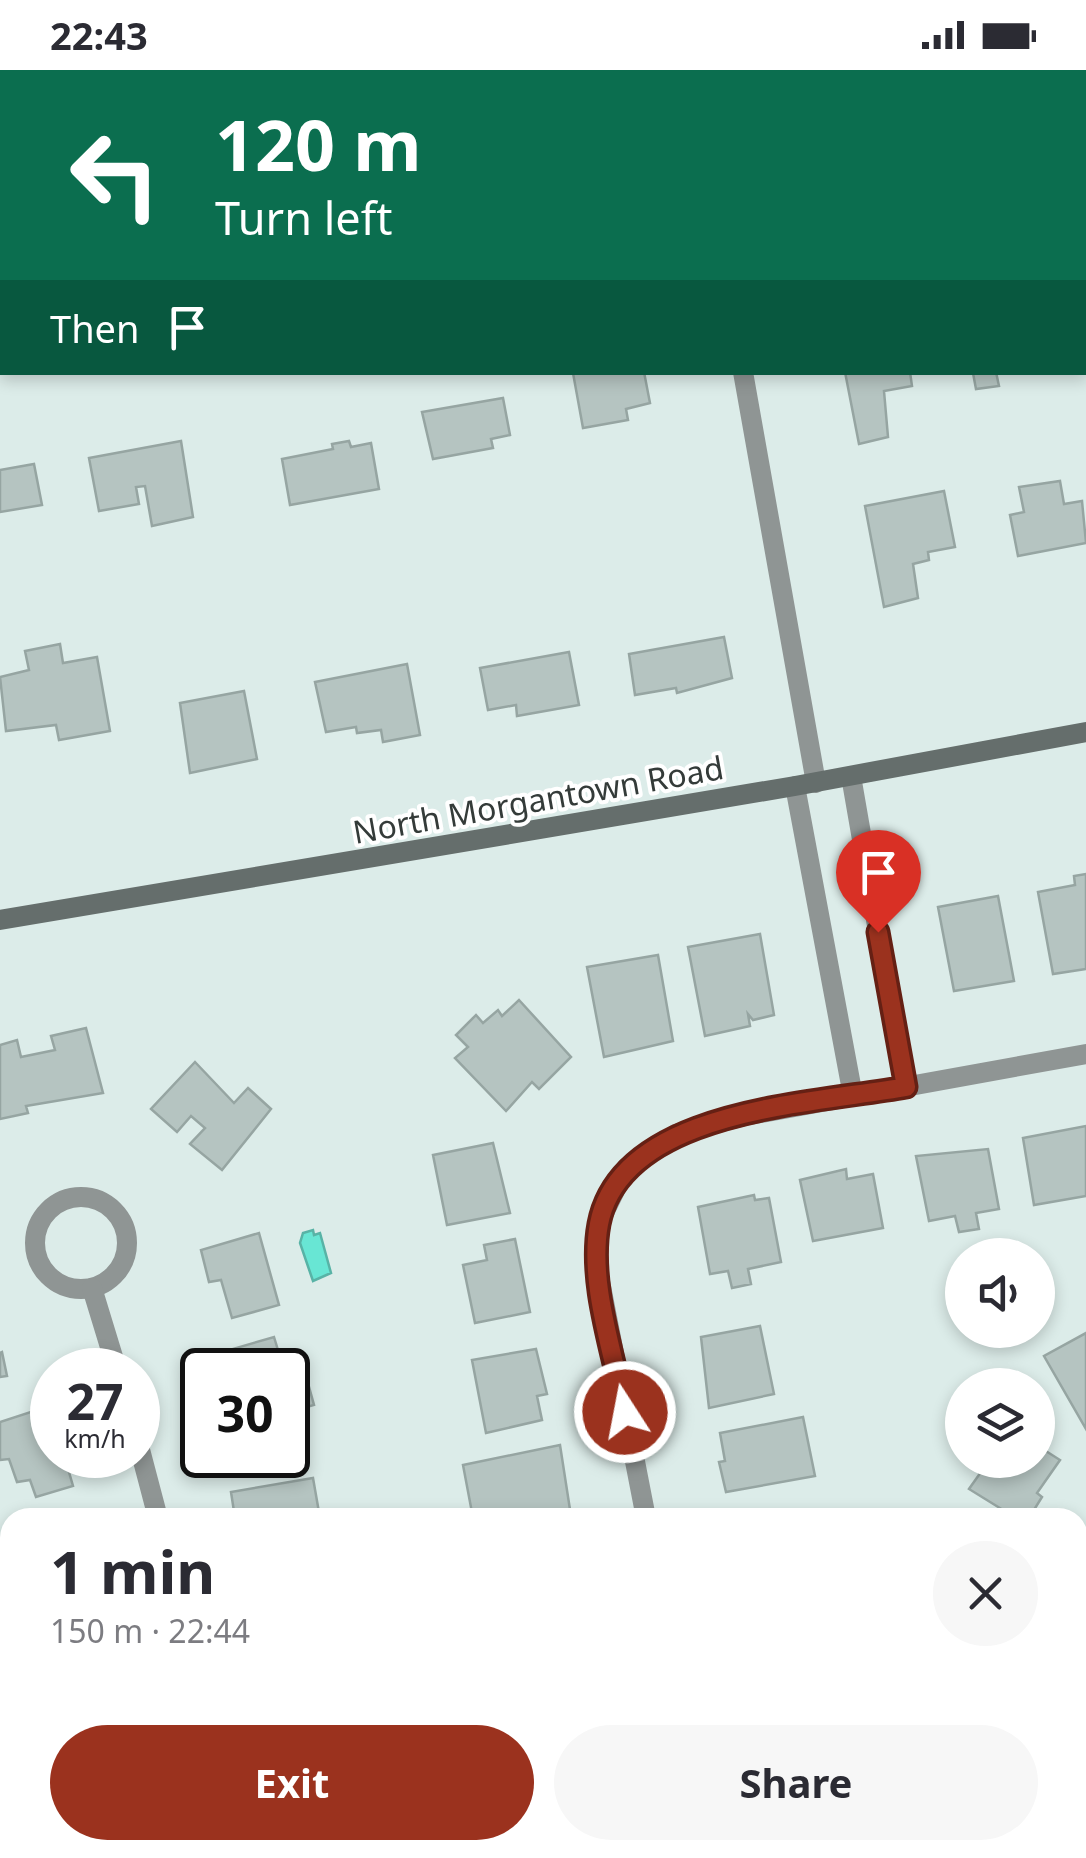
<!DOCTYPE html>
<html lang="en">
<head>
<meta charset="utf-8">
<style>
	body { margin:0; font-family:"Noto Sans",sans-serif; background:#f7f7f7; color:#2b2b33; height:100vh; display:flex; flex-direction:column; font-size:38px; white-space:nowrap }
	* { box-sizing:border-box; margin:0 }
	p { font-size:32px; color:#7c7c81 }
	.icon { flex:none; width:55px; height:55px; fill:none; stroke:currentColor; stroke-width:2; stroke-linecap:round; stroke-linejoin:round }
	.map { position:relative; flex:1; overflow:hidden }
	.sheet { position:absolute; left:0px; top:1438px; width:1088px; height:352px; display:flex; flex-direction:column; background:#fff; border-radius:30px 30px 0 0; box-shadow:0 5px 15px #0003 }
	.sheet>* { flex:none }
	.banner { position:absolute; left:0px; top:0px; width:1088px; height:305px; box-shadow:0 5px 15px #0003; background:#0b6e4f; color:#fff; overflow:hidden }
	.fabs { position:absolute; left:945px; top:1168px; display:grid; gap:20px }
	.fabs a { display:grid; place-items:center; width:110px; height:110px; border-radius:50%; background:#fff; box-shadow:0 5px 15px #0003; font-size:50px }
	.speed { position:absolute; left:30px; top:1278px; display:flex; gap:20px; font-size:50px; font-weight:700; text-align:center }
	.speed>* { display:grid; place-content:center; width:130px; height:130px; border-radius:50%; background:#fff; box-shadow:0 5px 15px #0003; line-height:1 }
	.speed small { font-size:25px; font-weight:400 }
	.speed .limit { border:5px solid #111; border-radius:15px; background:#fff; color:#111 }
	.pin { position:absolute; display:grid; place-items:center; width:85px; height:85px; color:#fff; margin:-102px -42px; border-radius:50% 50% 50% 0; rotate:-45deg; box-shadow:0 0 10px #0007 }
	.pin .icon { rotate:45deg }
	.me { position:absolute; width:110px; margin:-55px; rotate:349deg; stroke-linejoin:round; filter:drop-shadow(0 0 8px #0008) }
	.turn { display:flex; align-items:center; gap:35px; height:210px; padding:0 50px; font-size:45px }
	.turn .icon { width:130px; height:130px; stroke-width:2.5 }
	.turn b { display:block; font-size:70px; line-height:85px }
	.then { display:flex; align-items:center; height:95px; padding:0 50px; background:#0003; gap:20px; font-size:38px }
	.round { display:grid; place-items:center; flex:none; width:105px; height:105px; border-radius:52px; background:#f7f7f7 }
	.summary { display:flex; align-items:center; justify-content:space-between; height:170px; padding:0 50px }
	h1 { font-size:60px; font-weight:700; line-height:75px }
	.cta { display:flex; gap:20px; margin-top:auto; padding:20px 50px }
	.cta a { flex:1; height:115px; border-radius:60px; background:#9b321e; color:#fff; font-size:40px; font-weight:700; line-height:115px; text-align:center }
	.cta a+a { background:#f7f7f7; color:#2b2b33 }
	.status { display:flex; justify-content:space-between; align-items:center; height:70px; padding:0 50px; background:#fff; direction:ltr }
	.status svg { height:28px; fill:currentColor }
	.map>svg:first-child { display:block }
</style>
</head>
<body>
<div class="status"><b>22:43</b><svg viewBox="0 0 49 12"><path d="M0 12V9h3v3zM5 12V6h3v6zM10 12V3h3v9zM15 12V0h3v12zM26 1h20v11H26zM47 4h2v5h-2z"/></svg></div>
<div class="map">
<svg width="1086" height="1788" viewBox="0 0 1086 1788">
	<rect width="100%" height="100%" fill="#dcece9"/>
	<!-- water -->
	<path fill="#68e6d4" stroke="#58b3a6" stroke-width="2.5" d="M 313,1160 L 314,1165 L 320,1163 L 331,1203 L 313,1211 L 300,1173 L 303,1163 Z"/>
	<!-- building -->
	<g fill="#b5c4c1" stroke="#96a5a2" stroke-width="2.5">
		<rect x="147" y="0" width="50" height="2"/>
		<path d="M 494,0 L 571,0 L 571,2 L 495,2 Z"/>
		<path d="M 644,302 L 650,333 L 626,339 L 628,350 L 583,358 L 573,303 Z"/>
		<path d="M 845,302 L 910,302 L 912,316 L 884,321 L 888,367 L 859,374 Z"/>
		<path d="M 966,302 L 996,302 L 999,316 L 976,319 L 973,303 Z"/>
		<path d="M 503,328 L 510,365 L 491,369 L 493,378 L 433,389 L 422,342 Z"/>
		<path d="M 181,371 L 193,447 L 152,456 L 145,416 L 136,417 L 139,434 L 99,441 L 89,388 Z"/>
		<path d="M 349,371 L 351,377 L 371,373 L 379,419 L 290,435 L 282,389 L 333,379 L 332,374 Z"/>
		<path d="M 34,394 L 42,435 L 0,442 L 0,400 Z"/>
		<path d="M 1060,411 L 1064,434 L 1082,431 L 1086,473 L 1018,486 L 1010,445 L 1024,442 L 1019,417 Z"/>
		<path d="M 944,421 L 955,477 L 928,482 L 929,490 L 913,494 L 918,528 L 884,537 L 865,436 Z"/>
		<path d="M 724,567 L 732,608 L 677,623 L 676,618 L 635,625 L 629,584 Z"/>
		<path d="M 60,574 L 63,593 L 97,587 L 110,661 L 59,670 L 56,655 L 6,661 L 0,607 L 29,600 L 25,581 Z"/>
		<path d="M 569,582 L 579,635 L 517,646 L 516,635 L 488,640 L 480,598 Z"/>
		<path d="M 407,594 L 420,665 L 383,672 L 381,660 L 357,663 L 356,657 L 326,662 L 315,612 Z"/>
		<path d="M 244,621 L 257,689 L 190,703 L 180,633 Z"/>
		<path d="M 1086,804 L 1086,899 L 1053,904 L 1038,822 L 1075,815 L 1074,806 Z"/>
		<path d="M 998,826 L 1014,911 L 954,921 L 938,837 Z"/>
		<path d="M 760,864 L 774,945 L 753,950 L 748,944 L 750,956 L 705,966 L 688,877 Z"/>
		<path d="M 658,885 L 673,971 L 604,987 L 587,897 Z"/>
		<path d="M 519,930 L 571,987 L 539,1019 L 532,1012 L 506,1041 L 455,988 L 468,977 L 456,965 L 476,945 L 483,953 L 498,940 L 502,946 Z"/>
		<path d="M 86,958 L 103,1023 L 26,1036 L 28,1043 L 0,1049 L 0,975 L 17,970 L 21,987 L 55,980 L 51,966 Z"/>
		<path d="M 195,992 L 234,1033 L 248,1018 L 271,1039 L 222,1100 L 190,1074 L 205,1058 L 191,1046 L 177,1062 L 151,1039 Z"/>
		<path d="M 1086,1056 L 1086,1126 L 1034,1135 L 1023,1068 Z"/>
		<path d="M 493,1073 L 510,1143 L 447,1155 L 433,1085 Z"/>
		<path d="M 988,1079 L 999,1139 L 976,1143 L 979,1159 L 959,1162 L 955,1146 L 929,1151 L 916,1086 Z"/>
		<path d="M 846,1099 L 847,1109 L 873,1104 L 883,1158 L 813,1171 L 800,1110 Z"/>
		<path d="M 754,1125 L 755,1130 L 769,1128 L 781,1192 L 748,1199 L 751,1214 L 732,1218 L 728,1201 L 710,1204 L 698,1137 Z"/>
		<path d="M 259,1163 L 279,1235 L 232,1248 L 221,1210 L 209,1212 L 201,1180 Z"/>
		<path d="M 515,1169 L 530,1242 L 475,1253 L 463,1195 L 487,1190 L 484,1175 Z"/>
		<path d="M 760,1256 L 774,1324 L 709,1338 L 701,1267 Z"/>
		<path d="M 1086,1263 L 1086,1359 L 1044,1286 Z"/>
		<path d="M 274,1267 L 284,1300 L 220,1300 L 223,1297 L 219,1283 Z"/>
		<path d="M 536,1279 L 547,1324 L 537,1326 L 542,1350 L 486,1363 L 472,1290 Z"/>
		<path d="M 2,1282 L 7,1306 L 0,1307 L 0,1283 Z"/>
		<path d="M 306,1306 L 314,1335 L 296,1340 L 301,1359 L 288,1363 L 288,1310 Z"/>
		<path d="M 46,1337 L 52,1353 L 52,1385 L 64,1385 L 73,1416 L 36,1427 L 30,1410 L 17,1412 L 9,1389 L 0,1390 L 0,1352 Z"/>
		<path d="M 803,1347 L 815,1406 L 726,1422 L 719,1392 L 725,1391 L 720,1363 Z"/>
		<path d="M 560,1375 L 571,1446 L 473,1448 L 463,1395 Z"/>
		<path d="M 1038,1376 L 1060,1390 L 1037,1423 L 1042,1427 L 1029,1448 L 1016,1448 L 969,1419 L 986,1395 L 977,1390 L 1038,1390 Z"/>
		<path d="M 313,1408 L 320,1448 L 235,1448 L 231,1422 Z"/>
		<path d="M 10,1535 L 10,1576 L 4,1575 Z"/>
		<path d="M 0,1740 L 10,1743 L 10,1780 L 77,1780 L 74,1788 L 0,1788 Z"/>
		<path d="M 389,1780 L 391,1788 L 357,1788 L 356,1782 Z"/>
		<path d="M 862,1780 L 863,1788 L 802,1788 L 801,1783 Z"/>
		<path d="M 1035,1782 L 1036,1788 L 1004,1788 Z"/>
	</g>
	<g fill="none" stroke-linecap="round" stroke-linejoin="round">
		<!-- minor -->
		<g stroke="#8f9594" stroke-width="20">
			<path d="M 7,0 L 7,2"/>
			<path d="M 687,0 L 688,2"/>
			<path d="M 1085,114 L 1086,114"/>
			<path d="M 743,302 L 816,713"/>
			<path d="M 851,706 L 905,1017"/>
			<path d="M 795,716 L 853,1026"/>
			<circle cx="81" cy="1173" r="46"/>
			<path d="M 92,1218 L 117,1300"/>
			<path d="M 138,1372 L 158,1448"/>
			<path d="M 646,1448 L 598,1201 L 599,1153 L 626,1098 L 676,1064 L 744,1046 L 1086,984"/>
			<path d="M 0,1659 L 10,1660"/>
			<path d="M 207,1780 L 213,1788"/>
			<path d="M 710,1780 L 712,1788"/>
		</g>
		<!-- secondary -->
		<path stroke="#656e6c" stroke-width="20" d="M 0,850 L 795,716 L 1086,662"/>
	</g>
	<g fill="none" stroke-linecap="round" stroke-linejoin="round">
		<defs>
			<path id="route" d="M 625,1342 C 614,1284 588,1213 599,1154 C 621,1039 812,1034 906,1017 L 878,862"/>
		</defs>
		<!-- route casing -->
		<use href="#route" stroke="#652014" stroke-width="25"/>
		<!-- route -->
		<use href="#route" stroke="#9b321e" stroke-width="18"/>
	</g>
	<g text-anchor="middle" dominant-baseline="central" stroke-width="8" stroke-linejoin="round" paint-order="stroke">
		<!-- street labels -->
		<g font-size="32" fill="#343b39" stroke="#fff">
			<text transform="translate(538 729) rotate(-10)">North Morgantown Road</text>
		</g>
	</g>
</svg>
<div class="fabs">
<a><svg class="icon" aria-label="sound" viewBox="0 0 24 24"><path d="M4 9h4l5-4v14l-5-4H4zM17 9q2 3 0 6"/></svg></a>
<a><svg class="icon" aria-label="layers" viewBox="0 0 24 24"><path d="M12 4l9 5-9 5-9-5zM3 14l9 5 9-5"/></svg></a>
</div>
<div class="speed"><div>27<small>km/h</small></div><div class="limit">30</div></div>
<div class="pin" style="left:878px;top:862px;background:#d93025"><svg class="icon" aria-label="arrive" viewBox="0 0 24 24"><path d="M6 21V4h12l-3 4 3 4H6"/></svg></div>
<svg class="me" style="left:625px;top:1342px" viewBox="-20 -20 40 40"><circle r="17" fill="#9b321e" stroke="#fff" stroke-width="3"/><path d="M0-11L8 9 0 5-8 9z" fill="#fff"/></svg>
<div class="banner">
<div class="turn"><svg class="icon" aria-label="left" viewBox="0 0 24 24"><path d="M17 20v-9H6M10 6l-5 5 5 5"/></svg><div><b>120 m</b>Turn left</div></div>
<div class="then">Then<svg class="icon" aria-label="arrive" viewBox="0 0 24 24"><path d="M6 21V4h12l-3 4 3 4H6"/></svg></div>
</div>
<section class="sheet">
<div class="summary"><div><h1>1 min</h1><p>150 m · 22:44</p></div><a class="round"><svg class="icon" aria-label="close" viewBox="0 0 24 24"><path d="M6 6l12 12M18 6L6 18"/></svg></a></div>
<div class="cta"><a>Exit</a><a>Share</a></div>
</section>
</div>
</body>
</html>
